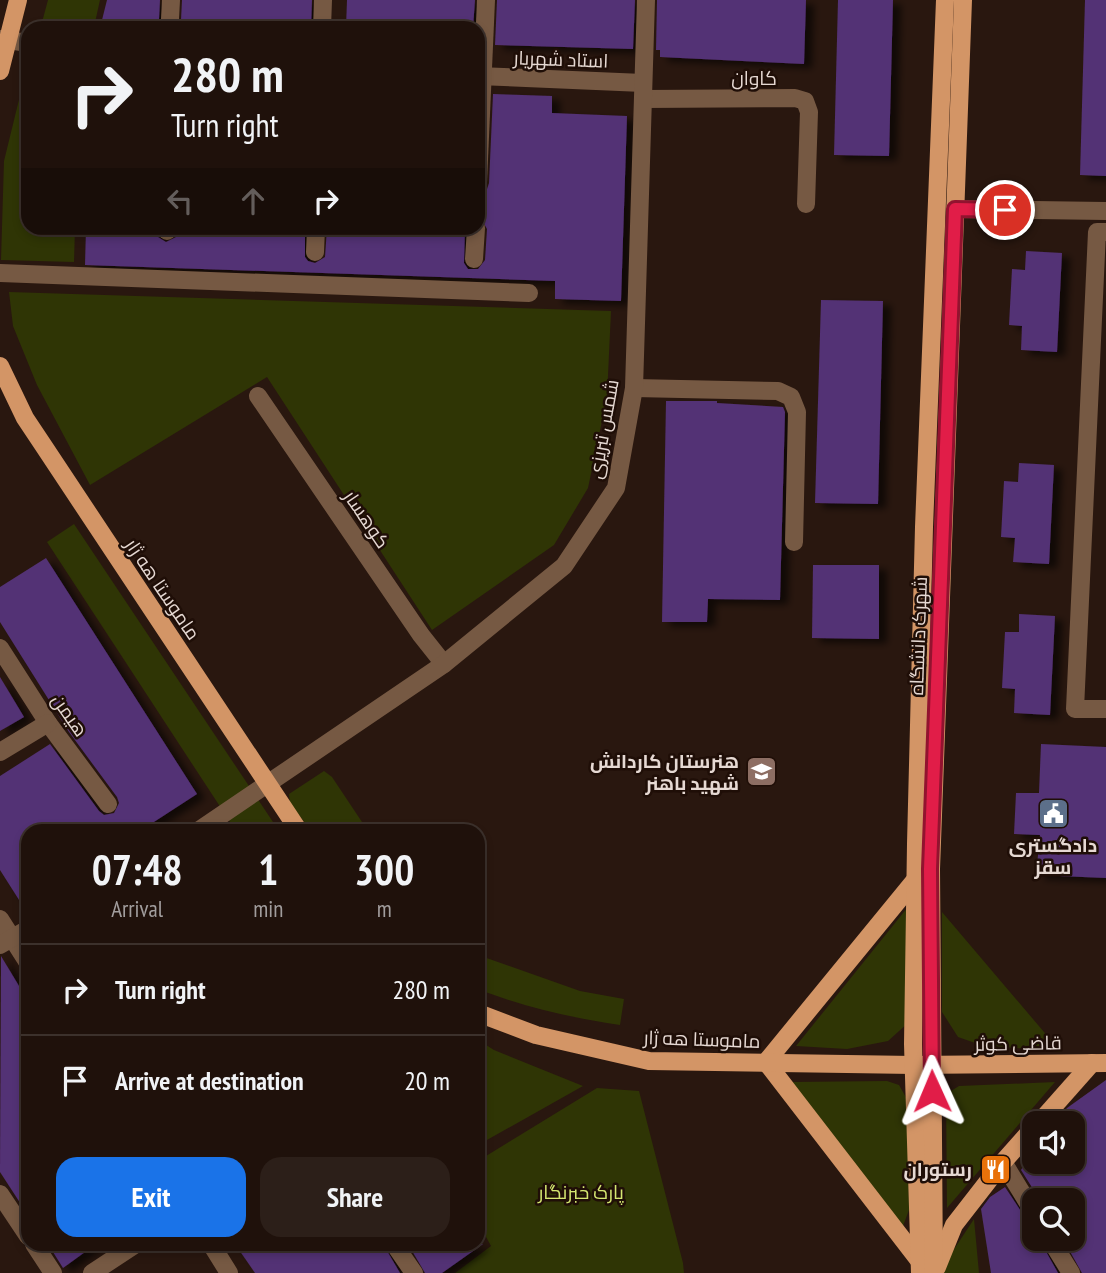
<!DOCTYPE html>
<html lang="en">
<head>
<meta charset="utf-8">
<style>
	body { margin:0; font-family:"PT Sans Narrow",Cairo,sans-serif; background:#2c1f19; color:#f1f3f6; height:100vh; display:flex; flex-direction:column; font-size:26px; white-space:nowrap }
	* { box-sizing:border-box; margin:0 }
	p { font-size:23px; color:#a19d9d }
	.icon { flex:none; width:38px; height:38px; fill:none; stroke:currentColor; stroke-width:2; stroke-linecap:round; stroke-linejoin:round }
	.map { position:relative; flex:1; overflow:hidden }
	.sheet { position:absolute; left:21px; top:824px; width:464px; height:427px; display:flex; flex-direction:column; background:#1f110b; border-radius:21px; box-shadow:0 4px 10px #0003,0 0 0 2px #3c312c }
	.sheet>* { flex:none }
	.guide { position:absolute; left:21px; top:21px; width:464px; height:214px; border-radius:21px; box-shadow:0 4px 10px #0003,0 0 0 2px #3c312c; background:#1f110b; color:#f1f3f6; overflow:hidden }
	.tools { position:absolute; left:1022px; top:1111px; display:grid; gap:14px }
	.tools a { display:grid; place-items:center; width:63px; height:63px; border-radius:14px; background:#1f110b; box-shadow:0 4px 10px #0003,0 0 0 2px #3c312c; font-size:35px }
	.pin { position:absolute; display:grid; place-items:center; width:60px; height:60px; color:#fff; margin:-30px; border:4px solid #fff; border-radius:50%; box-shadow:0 2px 7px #0007 }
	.me { position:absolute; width:77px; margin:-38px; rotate:359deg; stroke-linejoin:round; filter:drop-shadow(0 0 5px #0008) }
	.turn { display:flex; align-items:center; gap:24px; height:147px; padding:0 35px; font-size:32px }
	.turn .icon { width:91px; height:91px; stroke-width:2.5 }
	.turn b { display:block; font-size:49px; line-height:60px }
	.lanes { display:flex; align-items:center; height:66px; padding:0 35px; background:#0003; justify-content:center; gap:35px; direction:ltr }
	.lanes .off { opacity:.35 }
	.eta { display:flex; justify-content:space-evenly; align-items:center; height:119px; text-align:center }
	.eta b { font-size:42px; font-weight:800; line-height:49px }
	.primary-button { display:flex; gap:14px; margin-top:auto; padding:14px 35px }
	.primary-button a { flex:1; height:80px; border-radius:21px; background:#1a73e8; color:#fff; font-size:28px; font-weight:800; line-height:80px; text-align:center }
	.primary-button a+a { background:#2c1f19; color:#f1f3f6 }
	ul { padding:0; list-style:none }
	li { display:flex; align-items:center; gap:21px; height:91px; padding:0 35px; border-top:2px solid #3c312c }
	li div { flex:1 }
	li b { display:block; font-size:26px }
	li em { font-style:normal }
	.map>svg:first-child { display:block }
</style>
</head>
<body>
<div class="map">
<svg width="1106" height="1273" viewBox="0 0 1106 1273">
	<defs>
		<filter id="shadow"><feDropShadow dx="8" dy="4.5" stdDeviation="3.5" flood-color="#0009"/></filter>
	</defs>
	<rect width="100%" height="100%" fill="#29170f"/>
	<!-- green -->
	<g fill="#2f3505">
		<path d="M 48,0 L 100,0 L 94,27 L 41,26 Z"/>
		<path d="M 27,67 L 28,228 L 75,228 L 74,262 L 1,260 L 4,161 Z"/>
		<path d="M 9,292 L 611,311 L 607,397 L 588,488 L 554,545 L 432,630 L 267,377 L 90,485 L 37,385 L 13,326 Z"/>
		<path d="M 74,524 L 279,831 L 236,831 L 47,542 Z"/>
		<path d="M 324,771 L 332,777 L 368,831 L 311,831 L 290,803 L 289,794 Z"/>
		<path d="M 912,902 L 909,1022 L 888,1041 L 847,1049 L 796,1046 Z"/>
		<path d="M 942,912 L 1061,1052 L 981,1045 L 958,1037 L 942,1012 Z"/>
		<path d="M 478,955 L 580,991 L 624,999 L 620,1025 C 569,1017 526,1008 478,989 Z"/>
		<path d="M 478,1040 L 494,1050 L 583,1086 L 478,1145 Z"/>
		<path d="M 887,1081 L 899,1085 L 908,1101 L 909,1210 L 903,1226 L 792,1082 Z"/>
		<path d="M 1055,1082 L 947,1208 L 946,1094 L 959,1086 Z"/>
		<path d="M 597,1088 L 639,1091 L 683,1263 L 684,1273 L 455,1273 L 491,1246 L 478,1222 L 478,1161 Z"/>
		<path d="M 974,1219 L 979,1273 L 944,1273 L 943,1266 Z"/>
	</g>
	<!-- building -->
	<g fill="#533175" filter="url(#shadow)">
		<path d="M 107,0 L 160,0 L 159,19 L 163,28 L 100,28 Z"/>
		<path d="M 182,0 L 312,0 L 311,28 L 177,28 L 181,20 Z"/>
		<path d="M 347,0 L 475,0 L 473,28 L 346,28 Z"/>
		<path d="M 497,0 L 635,0 L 633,49 L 495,45 Z"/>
		<path d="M 657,0 L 806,0 L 804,64 L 660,57 L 660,50 L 656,50 Z"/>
		<path d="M 838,0 L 893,0 L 889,156 L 834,155 Z"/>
		<path d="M 1085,0 L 1106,0 L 1106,176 L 1080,175 Z"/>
		<path d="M 493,94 L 552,96 L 552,113 L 627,116 L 621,301 L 555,299 L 555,281 L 85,265 L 86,228 L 156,228 L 158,237 L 166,242 L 176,237 L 178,228 L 305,228 L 305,257 L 308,261 L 315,263 L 325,257 L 327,228 L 465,228 L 464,263 L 468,269 L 478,269 L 485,260 L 487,229 L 481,218 L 482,192 L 487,189 L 489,183 Z"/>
		<path d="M 1026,251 L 1062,253 L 1057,352 L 1021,350 L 1022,326 L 1009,325 L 1012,269 L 1025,270 Z"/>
		<path d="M 821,300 L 883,301 L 878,504 L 815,503 Z"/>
		<path d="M 666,401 L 717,401 L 717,403 L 783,407 L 785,412 L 780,600 L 708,599 L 707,622 L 662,622 Z"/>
		<path d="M 1019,463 L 1054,465 L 1049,564 L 1013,562 L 1015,538 L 1001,537 L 1004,481 L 1018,482 Z"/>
		<path d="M 46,558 L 197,794 L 140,831 L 28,831 L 28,914 L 0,870 L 0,776 L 50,744 L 99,811 L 104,815 L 114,813 L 119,803 L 117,797 L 69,732 L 0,622 L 0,587 Z"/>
		<path d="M 813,565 L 879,565 L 879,639 L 812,638 Z"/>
		<path d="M 1019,614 L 1055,616 L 1050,715 L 1014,713 L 1015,689 L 1002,688 L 1005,632 L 1019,632 Z"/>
		<path d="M 0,677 L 24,717 L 0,731 Z"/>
		<path d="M 1041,744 L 1106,747 L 1106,878 L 1036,875 L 1040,835 L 1014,834 L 1016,793 L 1039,793 Z"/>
		<path d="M 1,956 L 28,1001 L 28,1215 L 0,1172 Z"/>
		<path d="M 1106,1080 L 1106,1273 L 1082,1273 L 1063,1239 L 1073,1239 L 1073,1200 L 1040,1200 L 1021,1170 L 1026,1162 L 1073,1162 L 1073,1124 L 1054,1124 L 1067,1108 Z"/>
		<path d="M 1005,1187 L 1034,1231 L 1034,1239 L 1039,1239 L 1058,1273 L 991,1273 L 981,1209 L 990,1197 Z"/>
		<path d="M 48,1244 L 96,1244 L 63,1268 Z"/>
		<path d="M 235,1244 L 383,1244 L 400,1273 L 255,1273 Z"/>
		<path d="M 408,1244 L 483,1244 L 442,1273 L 425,1273 Z"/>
	</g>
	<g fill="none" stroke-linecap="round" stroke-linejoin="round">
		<!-- minor -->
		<g stroke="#765943" stroke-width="18">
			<path d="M 170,19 L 171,0"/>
			<path d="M 322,28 L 323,0"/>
			<path d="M 0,39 L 28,43"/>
			<path d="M 478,76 L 643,83"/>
			<path d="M 643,99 L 795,98 L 805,101 L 809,112 L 806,204"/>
			<path d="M 478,182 L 486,0"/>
			<path d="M 955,209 L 1106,211"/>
			<path d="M 167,231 L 167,228"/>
			<path d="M 1106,232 L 1097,232 L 1075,709 L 1106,709"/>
			<path d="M 315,252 L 316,228"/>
			<path d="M 474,259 L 476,228"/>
			<path d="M 0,273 L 529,293"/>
			<path d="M 634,388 L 778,391 L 791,397 L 797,412 L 794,542"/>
			<path d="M 258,396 L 421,635 L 444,664"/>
			<path d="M 0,648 L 48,723 L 108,804"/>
			<path d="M 0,752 L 48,723"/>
			<path d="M 198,831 L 444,664 L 564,566 L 616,488 L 634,388 L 646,0"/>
			<path d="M 0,919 L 28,963"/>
			<path d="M 0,945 L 28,929"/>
			<path d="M 1003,1162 L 1034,1213"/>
			<path d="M 0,1194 L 28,1236"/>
			<path d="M 1050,1239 L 1071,1273"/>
			<path d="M 34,1244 L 53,1273"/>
			<path d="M 211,1244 L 229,1273"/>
			<path d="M 394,1244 L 414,1273"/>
			<path d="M 92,1273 L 136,1244"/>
		</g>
		<!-- major -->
		<g stroke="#d39566" stroke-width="18">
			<path d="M 0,71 L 18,0"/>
			<path d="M 0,366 L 25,418 L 45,448 L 299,831"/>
			<path d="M 920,874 L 766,1062 L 921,1263"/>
			<path d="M 478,1013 L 536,1035 L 649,1061 L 914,1065 L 1106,1063"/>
			<path d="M 1038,1124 L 1092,1063"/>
			<path d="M 937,1267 L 954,1225 L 1003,1162 L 1034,1127"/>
			<path d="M 920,1273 L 913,1044 L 916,844 L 924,527 L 945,0"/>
			<path d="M 934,1273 L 931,869 L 963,0"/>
		</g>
	</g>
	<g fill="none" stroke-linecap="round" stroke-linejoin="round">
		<defs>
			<path id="route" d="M 932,1091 L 930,869 L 955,209 L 1005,210"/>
		</defs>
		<!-- route casing -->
		<use href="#route" stroke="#92132f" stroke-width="18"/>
		<!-- route -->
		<use href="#route" stroke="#e11d48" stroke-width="12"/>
	</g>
	<!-- icons -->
	<defs>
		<symbol id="school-square" viewBox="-11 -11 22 22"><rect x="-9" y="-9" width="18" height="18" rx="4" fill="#8d6e63" stroke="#1f0e07"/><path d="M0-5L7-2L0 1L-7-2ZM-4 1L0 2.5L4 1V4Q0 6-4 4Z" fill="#fff"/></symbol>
		<symbol id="civic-square" viewBox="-11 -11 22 22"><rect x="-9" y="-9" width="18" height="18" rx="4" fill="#5c6f8a" stroke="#1f0e07"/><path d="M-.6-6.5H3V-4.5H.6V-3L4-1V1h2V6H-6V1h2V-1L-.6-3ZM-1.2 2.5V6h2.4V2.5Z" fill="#fff"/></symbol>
		<symbol id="restaurant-square" viewBox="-11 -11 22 22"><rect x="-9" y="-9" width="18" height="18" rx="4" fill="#e8710a" stroke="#1f0e07"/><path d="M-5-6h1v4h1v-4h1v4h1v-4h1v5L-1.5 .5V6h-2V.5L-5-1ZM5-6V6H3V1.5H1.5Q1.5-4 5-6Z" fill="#fff"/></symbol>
	</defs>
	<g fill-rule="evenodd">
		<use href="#school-square" x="744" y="754" width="35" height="35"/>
		<use href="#civic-square" x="1036" y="796" width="35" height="35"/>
		<use href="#restaurant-square" x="978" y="1152" width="35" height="35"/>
	</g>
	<g text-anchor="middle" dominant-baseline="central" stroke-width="5" stroke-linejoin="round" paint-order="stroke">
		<!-- street labels -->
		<g font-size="19" fill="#e6d9d3" stroke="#1f0e07">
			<text transform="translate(561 59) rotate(2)">استاد شهریار</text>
			<text x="754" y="78">کاوان</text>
			<text transform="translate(603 429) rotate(-80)">شمس تبریزی</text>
			<text transform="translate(367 519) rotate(56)">کوهسار</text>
			<text transform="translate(163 589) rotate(56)">ماموستا هه ژار</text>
			<text transform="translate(918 636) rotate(-88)">شهرک دانشگاه</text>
			<text transform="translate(70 715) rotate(55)">هیمن</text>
			<text transform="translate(702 1039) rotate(2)">ماموستا هه ژار</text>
			<text transform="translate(1018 1043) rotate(-1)">قاضی کوثر</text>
		</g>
		<!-- poi labels -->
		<g font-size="19" font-weight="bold" fill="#e6d9d3" stroke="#1f0e07" text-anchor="end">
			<text x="739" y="761">هنرستان کاردانش<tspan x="739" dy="22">شهید باهنر</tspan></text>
			<text x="1053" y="845" text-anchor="middle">دادگستری<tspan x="1053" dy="22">سقز</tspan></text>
			<text x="972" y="1169">رستوران</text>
		</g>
		<!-- park labels -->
		<g font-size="19" fill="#d5e771" stroke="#1f0e07">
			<text x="581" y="1192">پارک خبرنگار</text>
		</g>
	</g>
</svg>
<div class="tools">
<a><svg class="icon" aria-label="sound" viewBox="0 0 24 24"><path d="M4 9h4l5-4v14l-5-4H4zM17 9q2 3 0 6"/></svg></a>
<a><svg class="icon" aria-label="search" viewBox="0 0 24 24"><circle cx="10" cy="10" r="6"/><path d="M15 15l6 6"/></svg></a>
</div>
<div class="pin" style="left:1005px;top:210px;background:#d93025"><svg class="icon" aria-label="arrive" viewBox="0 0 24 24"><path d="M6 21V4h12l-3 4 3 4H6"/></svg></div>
<svg class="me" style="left:932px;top:1091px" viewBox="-20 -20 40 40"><path d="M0-17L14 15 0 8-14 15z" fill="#e11d48" stroke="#fff" stroke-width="4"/></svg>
<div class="guide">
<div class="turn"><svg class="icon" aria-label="right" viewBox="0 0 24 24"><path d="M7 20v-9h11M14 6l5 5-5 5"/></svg><div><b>280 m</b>Turn right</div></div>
<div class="lanes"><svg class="icon off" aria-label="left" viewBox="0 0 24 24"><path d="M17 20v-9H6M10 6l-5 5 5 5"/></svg><svg class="icon off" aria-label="ahead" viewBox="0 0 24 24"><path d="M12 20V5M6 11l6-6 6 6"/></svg><svg class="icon" aria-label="right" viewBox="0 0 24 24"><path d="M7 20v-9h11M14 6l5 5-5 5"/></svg></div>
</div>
<section class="sheet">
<div class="eta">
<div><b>07:48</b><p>Arrival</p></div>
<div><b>1</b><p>min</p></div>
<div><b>300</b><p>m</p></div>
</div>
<ul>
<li><svg class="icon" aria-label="right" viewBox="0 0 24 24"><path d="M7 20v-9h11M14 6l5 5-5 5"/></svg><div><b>Turn right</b></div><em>280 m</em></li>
<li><svg class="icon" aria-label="arrive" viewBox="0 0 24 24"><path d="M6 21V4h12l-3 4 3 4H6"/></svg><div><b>Arrive at destination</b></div><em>20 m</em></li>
</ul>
<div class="primary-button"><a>Exit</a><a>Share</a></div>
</section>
</div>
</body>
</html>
